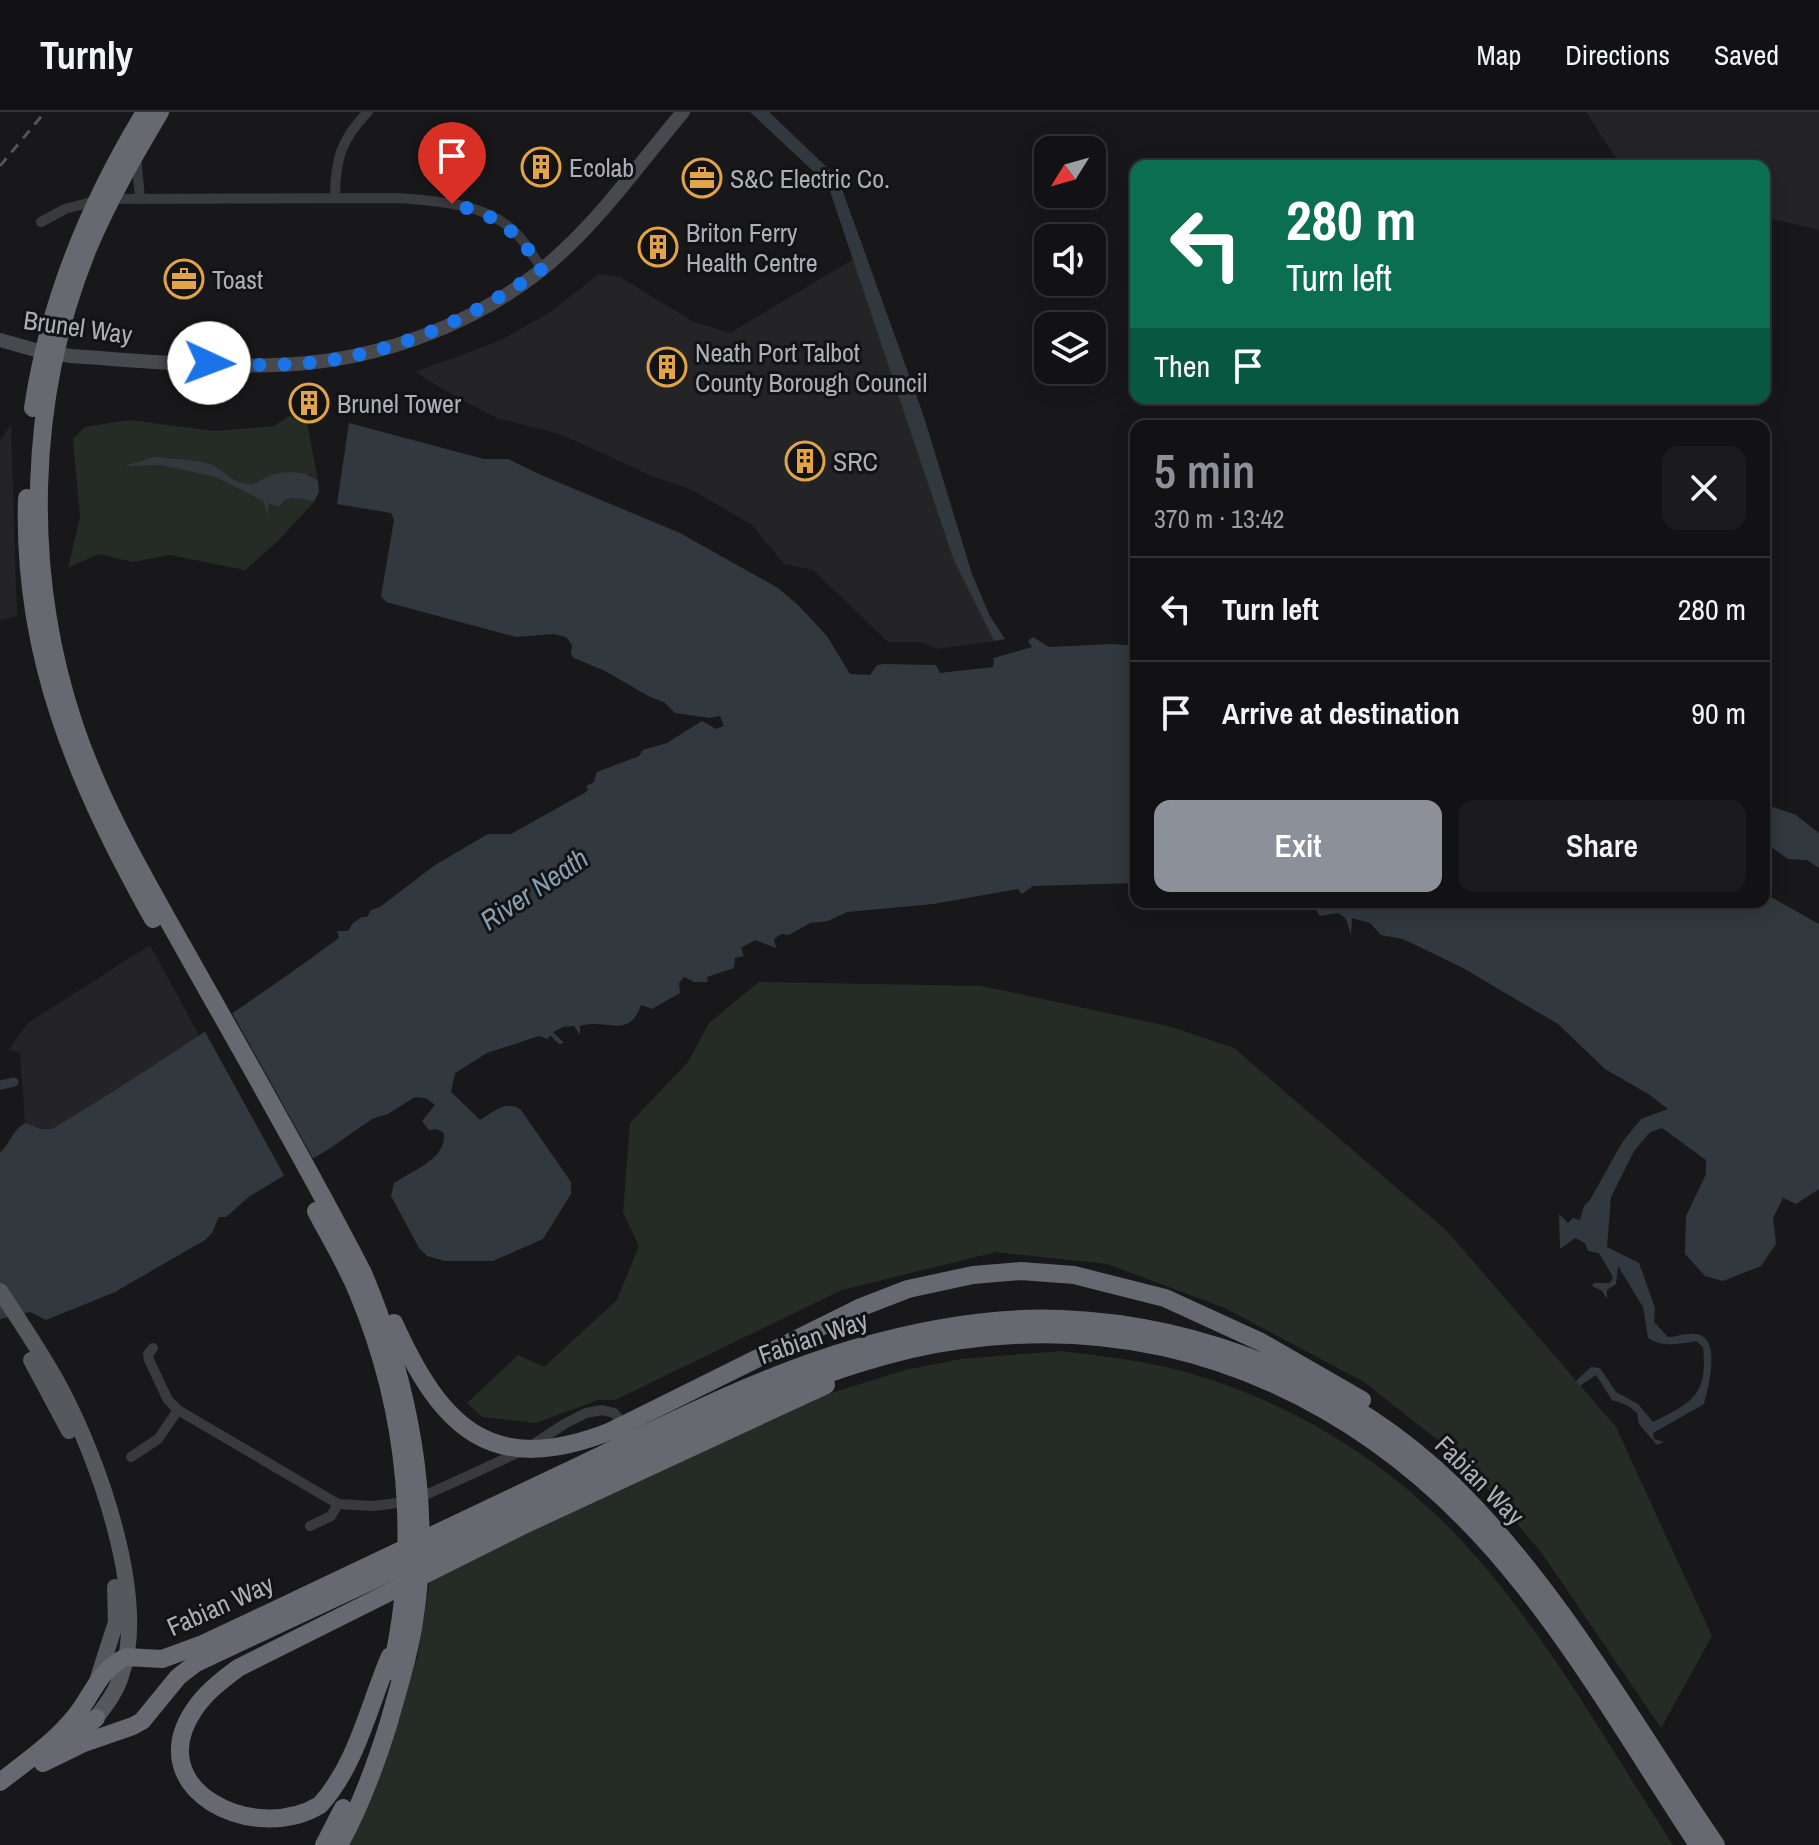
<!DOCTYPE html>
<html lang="en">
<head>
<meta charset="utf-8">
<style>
	body { margin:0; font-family:"Archivo Narrow",sans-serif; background:#1b1b1d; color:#f1f3f6; height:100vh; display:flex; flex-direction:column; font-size:30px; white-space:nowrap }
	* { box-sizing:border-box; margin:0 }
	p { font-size:26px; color:#9c9ea0 }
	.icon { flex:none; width:44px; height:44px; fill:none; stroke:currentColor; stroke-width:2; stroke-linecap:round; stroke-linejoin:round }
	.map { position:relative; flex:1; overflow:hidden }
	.drawer { position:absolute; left:1130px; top:308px; width:640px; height:488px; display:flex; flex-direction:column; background:#121214; border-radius:16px; box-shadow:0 4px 20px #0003,0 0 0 2px #313234 }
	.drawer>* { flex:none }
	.banner { position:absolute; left:1130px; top:48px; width:640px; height:244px; border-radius:16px; box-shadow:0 4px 20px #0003,0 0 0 2px #313234; background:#0b6e4f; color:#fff; overflow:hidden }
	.needle { width:52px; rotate:233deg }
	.tools { position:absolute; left:1034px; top:24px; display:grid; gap:16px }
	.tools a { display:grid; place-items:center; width:72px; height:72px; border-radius:16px; background:#121214; box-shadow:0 4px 20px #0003,0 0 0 2px #313234; font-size:40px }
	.pin { position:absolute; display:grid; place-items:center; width:68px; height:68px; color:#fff; margin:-82px -34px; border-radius:50% 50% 50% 0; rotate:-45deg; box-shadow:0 0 8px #0007 }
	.pin .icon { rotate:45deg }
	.me { position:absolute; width:88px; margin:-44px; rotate:92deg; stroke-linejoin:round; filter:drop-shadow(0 0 6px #0008) }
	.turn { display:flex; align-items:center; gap:28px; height:168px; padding:0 24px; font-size:36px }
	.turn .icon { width:104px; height:104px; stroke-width:2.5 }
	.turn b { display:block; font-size:56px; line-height:68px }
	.then { display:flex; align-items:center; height:76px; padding:0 24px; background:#0003; gap:16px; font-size:30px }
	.round { display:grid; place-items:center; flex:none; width:84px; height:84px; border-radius:16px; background:#1b1b1d }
	.summary { display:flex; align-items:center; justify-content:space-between; height:136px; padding:0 24px }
	h1 { font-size:48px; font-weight:600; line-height:60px; color:#8c9099 }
	.button { display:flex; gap:16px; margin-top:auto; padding:16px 24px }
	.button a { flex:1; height:92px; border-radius:16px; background:#8c9099; color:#fff; font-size:32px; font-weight:600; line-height:92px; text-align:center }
	.button a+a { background:#1b1b1d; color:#f1f3f6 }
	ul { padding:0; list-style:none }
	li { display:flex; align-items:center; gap:24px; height:104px; padding:0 24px; border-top:2px solid #313234 }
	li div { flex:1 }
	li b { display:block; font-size:30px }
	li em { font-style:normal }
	header { display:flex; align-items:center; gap:48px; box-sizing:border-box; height:112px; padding:0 40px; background:#121214; border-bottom:2px solid #313234 }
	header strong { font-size:38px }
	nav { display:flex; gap:44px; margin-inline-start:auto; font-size:28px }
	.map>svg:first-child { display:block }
</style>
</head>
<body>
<header>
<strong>Turnly</strong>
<nav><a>Map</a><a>Directions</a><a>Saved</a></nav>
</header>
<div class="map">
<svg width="1819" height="1733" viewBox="0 0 1819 1733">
	<rect width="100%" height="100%" fill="#18181a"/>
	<!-- built -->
	<g fill="#242427">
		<path d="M 1586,0 L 1819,0 L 1819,118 L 1764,105 L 1764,54 L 1621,54 Z"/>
		<path d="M 855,146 L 954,449 L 994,529 L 937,537 L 921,530 L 888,530 L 813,458 L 784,452 L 752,413 L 692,378 L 654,365 L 560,322 L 497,306 L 456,285 L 415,260 L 499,229 L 549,201 L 599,162 L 620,165 L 692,209 L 730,221 Z"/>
		<path d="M 11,312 L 17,504 L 0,508 L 0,329 Z"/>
		<path d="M 150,833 L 200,925 L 52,1017 L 41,1017 L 25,1011 L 20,941 L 9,937 L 28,911 Z"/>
	</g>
	<!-- green -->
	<g fill="#242c25">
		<path d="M 289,304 L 307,310 L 318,369 L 310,362 L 249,373 L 236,370 L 208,351 L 194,351 L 170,345 L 128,353 L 161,353 L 215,365 L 263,389 L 267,400 L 267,391 L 295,384 L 314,390 L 277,430 L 245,458 L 170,443 L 133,450 L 98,442 L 68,456 L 80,405 L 73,327 L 85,315 L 129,308 L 215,319 L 274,314 Z"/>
		<path d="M 759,870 L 982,874 L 1172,915 L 1234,936 L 1447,1119 L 1616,1315 L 1712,1524 L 1661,1616 L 1541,1440 L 1463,1348 L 1364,1270 L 1225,1196 L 1107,1152 L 996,1140 L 842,1178 L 615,1288 L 598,1288 L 536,1311 L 482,1305 L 467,1291 L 518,1243 L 544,1255 L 617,1188 L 639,1134 L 623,1100 L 630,1011 L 688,950 L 709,911 Z"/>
		<path d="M 1061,1239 C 1103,1244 1145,1249 1186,1260 C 1274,1285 1355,1330 1423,1391 C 1523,1479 1600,1621 1673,1733 L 347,1733 L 412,1551 L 417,1548 L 430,1467 L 812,1287 L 905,1258 L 961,1247 Z"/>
	</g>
	<!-- water -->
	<g fill="#31393f">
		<path d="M 750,0 L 769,0 L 838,66 L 923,302 L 972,462 L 990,504 L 1005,527 L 994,529 L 954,449 L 828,73 Z"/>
		<path d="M 349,311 L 484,347 L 508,347 L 541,363 L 680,421 L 778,476 L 798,493 L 827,524 L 850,562 L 870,563 L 877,553 L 884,552 L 936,553 L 940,561 L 993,555 L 994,546 L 1032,535 L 1028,529 L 1033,525 L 1049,535 L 1113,532 L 1136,534 L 1136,771 L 1033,774 L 1022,782 L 1018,777 L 933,792 L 847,800 L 828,809 L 810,811 L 789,823 L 781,822 L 774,827 L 776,836 L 755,828 L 741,836 L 744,844 L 735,846 L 734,856 L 707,865 L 708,870 L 694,870 L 684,865 L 679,871 L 680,881 L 652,897 L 641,893 C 629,928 607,906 580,914 L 580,923 L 574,914 L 563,915 L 553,920 L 564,931 L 559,932 L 550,923 L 548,927 L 539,924 L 487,941 L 455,961 L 451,980 L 480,1008 C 493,1000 507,987 521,998 L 571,1070 L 571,1082 L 543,1127 L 493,1149 L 445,1149 L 427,1144 L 419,1136 L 391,1084 L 394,1071 C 412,1059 450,1045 443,1020 L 436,1017 L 429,1018 L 422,1009 L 435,993 L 426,986 L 415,985 L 388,1002 L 372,1007 L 329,1037 L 250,1084 L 226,1105 L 219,1105 L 212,1121 L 205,1128 L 115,1180 L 46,1208 L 30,1200 L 0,1207 L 0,1041 C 10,1031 12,1019 25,1011 L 41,1017 L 52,1017 C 151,957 246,894 339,826 L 337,819 L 348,819 L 353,811 L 362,805 L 367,805 L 371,798 L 380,795 L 435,753 L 488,722 L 511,722 L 586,680 L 588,677 L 586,674 L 594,670 L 597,660 L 639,644 L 643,638 L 667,631 L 702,609 L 716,617 L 724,614 L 720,604 L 710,606 L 675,601 L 664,590 L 650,585 L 605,559 L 574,546 L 571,542 L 572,533 L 566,525 L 554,522 L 516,525 L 386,490 L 381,484 L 394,408 L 391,401 L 337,392 Z"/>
		<path d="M 155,345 C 165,345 202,349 210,352 C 224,358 232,371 248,372 C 256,373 258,369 265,366 C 280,358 306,358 318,369 L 319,380 L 314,390 C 299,386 288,381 279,395 L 268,391 L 268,404 L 263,389 L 215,365 L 161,353 L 124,354 Z"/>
		<path d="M 1764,692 L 1796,703 L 1819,721 L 1819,756 L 1807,748 L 1788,747 L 1764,730 Z"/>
		<path d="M 1764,781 L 1819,812 L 1819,1077 L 1796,1092 L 1783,1086 L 1773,1106 L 1776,1132 L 1761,1154 L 1723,1169 L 1705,1164 L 1685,1142 L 1686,1104 L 1706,1062 L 1706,1048 L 1662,1016 L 1650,1020 L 1634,1039 L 1611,1085 L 1607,1135 L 1639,1151 L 1655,1196 L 1654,1210 L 1668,1225 C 1677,1225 1686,1221 1694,1222 C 1723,1222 1708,1277 1704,1292 L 1653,1321 L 1654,1327 L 1664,1330 L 1657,1333 L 1639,1312 L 1637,1301 L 1627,1293 L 1612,1288 L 1596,1263 L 1580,1274 L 1576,1269 L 1591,1255 L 1600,1256 L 1616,1280 L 1638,1292 L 1653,1310 C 1693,1290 1708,1283 1703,1235 L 1696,1229 C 1679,1232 1664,1236 1648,1226 L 1643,1195 L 1618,1154 L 1616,1172 L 1607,1178 L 1607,1187 L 1602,1179 L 1592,1174 L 1594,1171 L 1610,1171 L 1613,1165 L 1599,1141 L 1588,1139 L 1585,1131 L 1575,1126 L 1560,1137 L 1559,1102 L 1568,1111 L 1573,1106 L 1580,1108 L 1584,1094 L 1590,1088 L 1623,1029 L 1641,1007 L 1668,997 L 1650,983 L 1605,957 L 1558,912 L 1463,856 L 1403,827 L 1381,823 L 1370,811 L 1352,806 L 1351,823 L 1346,807 L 1338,801 L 1320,804 L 1314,795 L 1299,790 L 1764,790 Z"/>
	</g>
	<!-- pier -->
	<path fill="#18181a" d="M 231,899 L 315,1050 L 286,1067 L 204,918 Z"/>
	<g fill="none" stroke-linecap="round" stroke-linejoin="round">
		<!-- canal -->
		<path stroke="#31393f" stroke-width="9" d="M 0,973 L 14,970"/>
		<!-- street -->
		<g stroke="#393a3e" stroke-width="10">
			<path d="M 136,44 L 140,86"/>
			<path d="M 335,86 C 335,48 341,27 368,0"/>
			<path d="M 41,110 L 65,97 L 103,87 L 397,86 C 437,89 486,91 516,121 C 526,131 534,145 542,157"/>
			<path d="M 153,1236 L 148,1242 L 149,1248 L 168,1288 L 178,1298 L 338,1392 L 374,1394 L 412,1389 L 461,1367 L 526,1337 L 566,1311 L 586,1301 L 602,1298 L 614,1301 L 627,1316"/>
			<path d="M 131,1345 L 158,1327 L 178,1298"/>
			<path d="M 310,1414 L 331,1404 L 338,1392"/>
		</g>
		<!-- secondary -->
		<path stroke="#47494e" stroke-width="14" d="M 0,228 L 39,239 L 71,244 C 145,249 234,258 307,251 C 399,242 497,202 564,138 C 608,97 644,46 683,0"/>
		<!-- primary -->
		<g stroke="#55585d" stroke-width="16">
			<path d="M 0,1179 C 21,1211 43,1243 61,1277 C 98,1347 149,1487 121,1564 C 116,1580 106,1593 96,1606"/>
			<path d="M 31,1248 L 69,1319"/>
			<path d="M 98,1566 L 116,1510 L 115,1475"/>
		</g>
		<!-- highway -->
		<g stroke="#66696f" stroke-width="18">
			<path d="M 160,0 C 134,44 109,87 89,134 C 27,284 23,459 74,612 C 100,690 142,762 182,833 C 243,942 306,1050 363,1161 C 409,1270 433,1391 414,1510 C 409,1544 398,1577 389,1610 C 376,1652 361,1694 339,1733"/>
			<path d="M 33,296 C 49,189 89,92 145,0"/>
			<path d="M 27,386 C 22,545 78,672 153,807"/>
			<path d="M 316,1099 C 330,1126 346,1152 358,1181 C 408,1301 420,1432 391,1559"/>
			<path d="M 394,1211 C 442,1317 492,1366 611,1319 L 859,1196 L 908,1177 L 973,1163 L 1021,1159 L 1074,1163 L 1165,1186 L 1261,1230 L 1362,1288"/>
			<path d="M 390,1544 C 369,1593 357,1652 320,1693 C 254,1733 140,1678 194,1598 C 205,1581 222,1568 238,1556 L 526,1412 L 826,1273"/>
			<path d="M 65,1633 L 96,1606"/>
			<path d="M 43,1651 L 84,1631 L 133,1614 L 142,1609 L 178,1565 L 196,1551 L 758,1288 C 824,1262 891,1237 961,1228 C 1188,1197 1383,1296 1522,1472 C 1586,1552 1641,1647 1698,1733"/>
			<path d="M 0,1670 C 27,1649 56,1629 77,1602 C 94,1580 99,1558 126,1545 L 162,1547 L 203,1532 C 323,1475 443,1418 564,1361 C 659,1316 754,1266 856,1236 C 922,1217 992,1204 1062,1207 C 1206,1213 1351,1273 1454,1374 C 1560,1478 1633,1612 1716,1733"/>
			<path d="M 324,1733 L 343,1696"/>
		</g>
		<!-- rail -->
		<path stroke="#525459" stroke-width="3" stroke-dasharray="10 8" stroke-linecap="butt" d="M 0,54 L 45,0"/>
	</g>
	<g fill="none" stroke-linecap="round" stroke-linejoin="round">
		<!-- route -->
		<path stroke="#1a73e8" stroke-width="14" stroke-dasharray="0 25.2" d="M 209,251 C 242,253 274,254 307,251 C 393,243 472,207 542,157 C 516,118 498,103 452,92"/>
	</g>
	<!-- icons -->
	<defs>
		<symbol id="building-ring" viewBox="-11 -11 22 22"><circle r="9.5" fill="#131315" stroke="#e1a448" stroke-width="1.5"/><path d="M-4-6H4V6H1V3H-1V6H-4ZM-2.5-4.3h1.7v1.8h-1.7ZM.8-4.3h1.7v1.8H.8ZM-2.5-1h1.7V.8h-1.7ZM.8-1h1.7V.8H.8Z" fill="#e1a448"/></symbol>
		<symbol id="office-ring" viewBox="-11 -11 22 22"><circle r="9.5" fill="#131315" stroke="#e1a448" stroke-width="1.5"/><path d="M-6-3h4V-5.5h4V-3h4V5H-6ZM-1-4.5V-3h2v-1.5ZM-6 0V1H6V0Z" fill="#e1a448"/></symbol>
	</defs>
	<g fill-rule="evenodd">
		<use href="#building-ring" x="519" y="33" width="44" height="44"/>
		<use href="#office-ring" x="680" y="44" width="44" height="44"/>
		<use href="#building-ring" x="636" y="113" width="44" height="44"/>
		<use href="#office-ring" x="162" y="145" width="44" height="44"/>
		<use href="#building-ring" x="645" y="233" width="44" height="44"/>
		<use href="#building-ring" x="287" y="269" width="44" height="44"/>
		<use href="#building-ring" x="783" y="327" width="44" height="44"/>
	</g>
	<g text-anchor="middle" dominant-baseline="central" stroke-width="6" stroke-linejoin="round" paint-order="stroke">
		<!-- poi labels -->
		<g font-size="26" fill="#abb0b8" stroke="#131315" text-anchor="start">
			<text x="569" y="55">Ecolab</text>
			<text x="730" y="66">S&amp;C Electric Co.</text>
			<text x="686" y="120">Briton Ferry<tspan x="686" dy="30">Health Centre</tspan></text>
			<text x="212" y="167">Toast</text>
			<text x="695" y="240">Neath Port Talbot<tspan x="695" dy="30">County Borough Council</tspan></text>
			<text x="337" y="291">Brunel Tower</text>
			<text x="833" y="349">SRC</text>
		</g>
		<!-- street labels -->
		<g font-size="26" fill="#abb0b8" stroke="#131315">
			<text transform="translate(78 215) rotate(8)">Brunel Way</text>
			<text transform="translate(813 1225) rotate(-19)">Fabian Way</text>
			<text transform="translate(1480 1368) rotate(45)">Fabian Way</text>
			<text transform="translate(220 1493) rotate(-24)">Fabian Way</text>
		</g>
		<!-- water labels -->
		<g font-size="28" font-style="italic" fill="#869fb0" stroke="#131315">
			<text transform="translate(534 777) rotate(-34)">River Neath</text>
		</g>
	</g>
</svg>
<div class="tools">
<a><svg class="needle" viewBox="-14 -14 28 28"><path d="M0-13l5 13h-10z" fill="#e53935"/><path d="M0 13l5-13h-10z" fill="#9c9ea0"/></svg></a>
<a><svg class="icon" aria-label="sound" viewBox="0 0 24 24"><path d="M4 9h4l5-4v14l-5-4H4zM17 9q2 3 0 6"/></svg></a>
<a><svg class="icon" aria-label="layers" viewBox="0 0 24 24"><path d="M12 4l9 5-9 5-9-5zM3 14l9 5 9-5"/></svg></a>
</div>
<div class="pin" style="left:452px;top:92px;background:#d93025"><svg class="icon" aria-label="arrive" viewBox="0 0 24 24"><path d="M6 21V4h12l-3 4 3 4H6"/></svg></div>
<svg class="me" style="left:209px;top:251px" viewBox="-20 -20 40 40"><circle r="19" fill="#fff"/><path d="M0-13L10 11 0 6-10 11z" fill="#1a73e8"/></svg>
<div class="banner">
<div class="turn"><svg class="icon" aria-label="left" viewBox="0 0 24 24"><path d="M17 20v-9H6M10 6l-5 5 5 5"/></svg><div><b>280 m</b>Turn left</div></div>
<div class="then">Then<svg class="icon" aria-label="arrive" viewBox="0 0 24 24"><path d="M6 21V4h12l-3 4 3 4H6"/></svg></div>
</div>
<section class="drawer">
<div class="summary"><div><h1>5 min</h1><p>370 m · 13:42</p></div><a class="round"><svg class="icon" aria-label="close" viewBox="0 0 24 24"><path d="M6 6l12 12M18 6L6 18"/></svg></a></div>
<ul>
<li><svg class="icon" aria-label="left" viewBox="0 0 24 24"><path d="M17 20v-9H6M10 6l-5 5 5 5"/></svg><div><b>Turn left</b></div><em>280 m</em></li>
<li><svg class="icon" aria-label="arrive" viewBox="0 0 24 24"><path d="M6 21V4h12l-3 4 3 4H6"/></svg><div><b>Arrive at destination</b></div><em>90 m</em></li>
</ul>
<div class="button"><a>Exit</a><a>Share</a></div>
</section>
</div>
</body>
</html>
